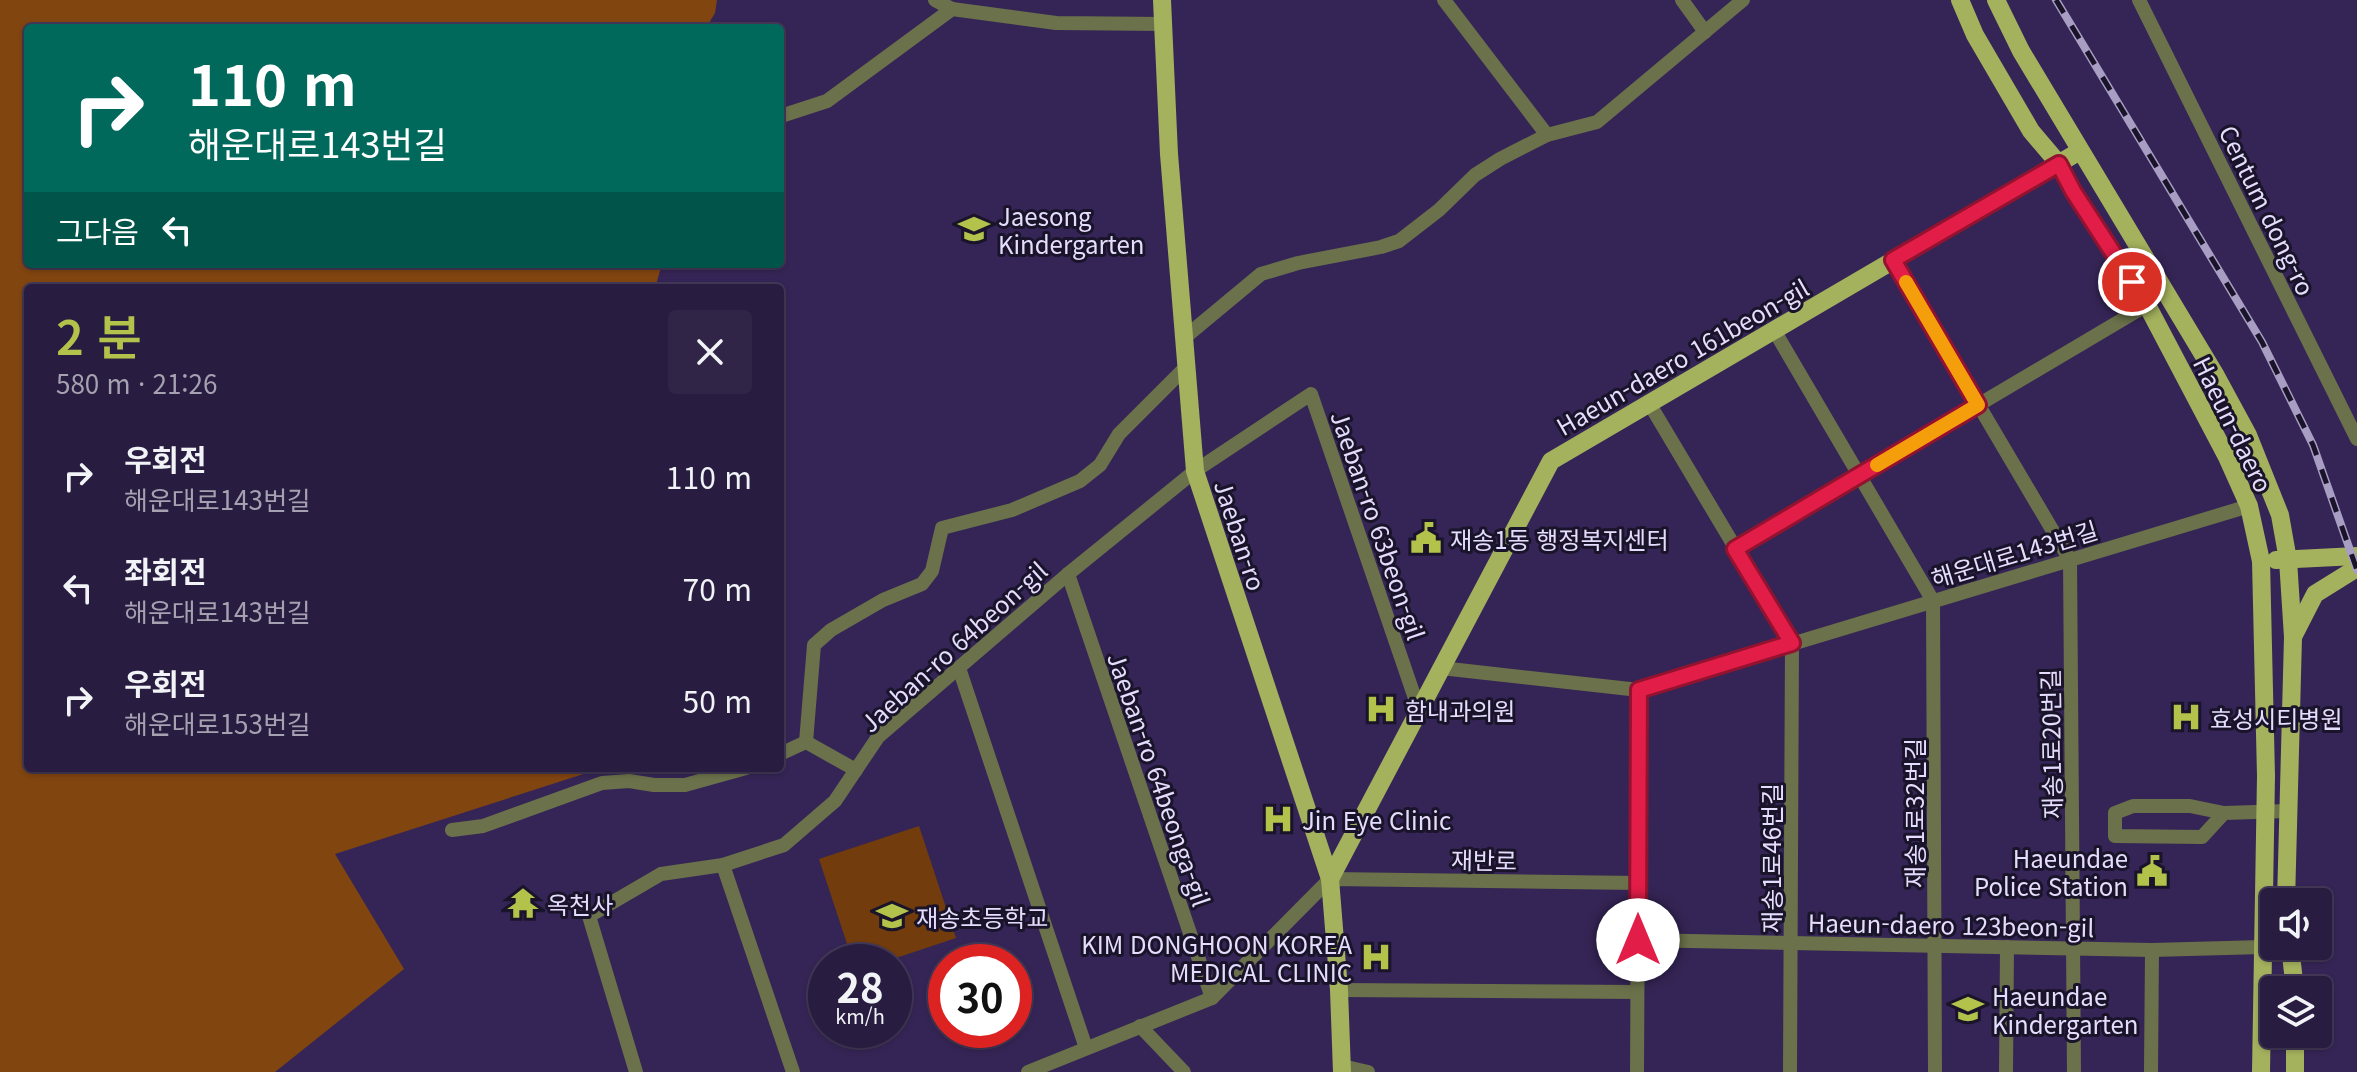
<!DOCTYPE html>
<html lang="ko">
<head>
<meta charset="utf-8">
<style>
	body { margin:0; font-family:Georgia,"Noto Sans KR",serif; background:#302547; color:#f1f3f6; height:100vh; display:flex; flex-direction:column; font-size:30px; white-space:nowrap }
	* { box-sizing:border-box; margin:0 }
	p { font-size:26px; color:#a5a1b1 }
	.icon { flex:none; width:44px; height:44px; fill:none; stroke:currentColor; stroke-width:2; stroke-linecap:round; stroke-linejoin:round }
	.map { position:relative; flex:1; overflow:hidden }
	.panel { position:absolute; left:24px; top:284px; width:760px; height:488px; display:flex; flex-direction:column; background:#281c40; border-radius:8px; box-shadow:0 2px 6px #0004,0 0 0 2px #443a59 }
	.panel>* { flex:none }
	.banner { position:absolute; left:24px; top:24px; width:760px; height:244px; border-radius:8px; box-shadow:0 2px 6px #0004,0 0 0 2px #443a59; background:#00695c; color:#fff; overflow:hidden }
	.buttons { position:absolute; left:2260px; top:888px; display:grid; gap:16px }
	.buttons a { display:grid; place-items:center; width:72px; height:72px; border-radius:8px; background:#281c40; box-shadow:0 2px 6px #0004,0 0 0 2px #443a59; font-size:40px }
	.speed { position:absolute; left:808px; top:944px; display:flex; gap:16px; font-size:40px; font-weight:700; text-align:center }
	.speed>* { display:grid; place-content:center; width:104px; height:104px; border-radius:50%; background:#281c40; box-shadow:0 2px 6px #0004,0 0 0 2px #443a59; line-height:1 }
	.speed small { font-size:20px; font-weight:400 }
	.speed .limit { border:12px solid #d22; background:#fff; color:#111 }
	.pin { position:absolute; display:grid; place-items:center; width:68px; height:68px; color:#fff; margin:-34px; border:4px solid #fff; border-radius:50%; box-shadow:0 2px 8px #0007 }
	.me { position:absolute; width:88px; margin:-44px; rotate:0deg; stroke-linejoin:round; filter:drop-shadow(0 0 6px #0008) }
	.turn { display:flex; align-items:center; gap:28px; height:168px; padding:0 32px; font-size:36px }
	.turn .icon { width:104px; height:104px; stroke-width:2.5 }
	.turn b { display:block; font-size:56px; line-height:68px }
	.then { display:flex; align-items:center; height:76px; padding:0 32px; background:#0003; gap:16px; font-size:30px }
	.round { display:grid; place-items:center; flex:none; width:84px; height:84px; border-radius:8px; background:#302547 }
	.summary { display:flex; align-items:center; justify-content:space-between; height:136px; padding:0 32px }
	h1 { font-size:48px; font-weight:600; line-height:60px; color:#b3c24b }
	ul { padding:0; list-style:none }
	li { display:flex; align-items:center; gap:24px; height:112px; padding:0 32px }
	li div { flex:1 }
	li b { display:block; font-size:30px }
	li em { font-style:normal }
	.map>svg:first-child { display:block }
</style>
</head>
<body>
<div class="map">
<svg width="2357" height="1072" viewBox="0 0 2357 1072">
	<rect width="100%" height="100%" fill="#352556"/>
	<!-- green -->
	<path fill="#723c0c" d="M 919,826 L 956,938 L 884,962 L 853,962 L 819,859 Z"/>
	<!-- forest -->
	<path fill="#814510" d="M 0,0 L 717,0 L 715,13 L 706,28 L 28,28 L 28,264 L 662,264 L 655,288 L 28,288 L 28,768 L 602,768 L 335,854 L 404,969 L 275,1072 L 0,1072 Z"/>
	<g fill="none" stroke-linecap="round" stroke-linejoin="round">
		<!-- minor -->
		<g stroke="#6b714a" stroke-width="14">
			<path d="M 935,0 L 952,9"/>
			<path d="M 1444,0 L 1547,135"/>
			<path d="M 1682,0 L 1705,32"/>
			<path d="M 2139,0 L 2357,439"/>
			<path d="M 780,113 L 784,115 L 827,101 L 952,9 L 1056,23 L 1163,24"/>
			<path d="M 1893,260 L 2070,560 L 2074,1072"/>
			<path d="M 1774,330 L 1933,601 L 1935,1072"/>
			<path d="M 1184,338 L 1261,274 L 1298,263 L 1381,247 L 1399,241 L 1439,210 L 1475,175 L 1500,159 L 1547,135 L 1597,122 L 1743,0"/>
			<path d="M 1649,403 L 1792,643 L 1790,1072"/>
			<path d="M 1735,549 L 2147,305"/>
			<path d="M 1068,574 L 1212,998"/>
			<path d="M 959,668 L 1086,1048"/>
			<path d="M 1441,668 L 1639,690 L 2249,506"/>
			<path d="M 806,742 L 814,645 L 831,630 L 883,600 L 922,584 L 932,571 L 942,528 L 1012,510 L 1080,481 L 1100,465 L 1119,434 L 1185,368"/>
			<path d="M 806,742 L 856,770"/>
			<path d="M 780,754 L 806,742"/>
			<path d="M 2224,813 L 2202,837 L 2115,836 L 2115,813 L 2133,806 L 2190,806 L 2224,813 L 2287,811"/>
			<path d="M 452,830 L 483,826 L 602,783 L 629,781 L 654,785 L 685,785 L 746,768"/>
			<path d="M 723,865 L 793,1072"/>
			<path d="M 1638,940 L 2152,950 L 2263,947"/>
			<path d="M 1339,990 L 1637,992"/>
			<path d="M 1140,1026 L 1184,1072"/>
			<path d="M 1342,1066 L 1368,1072"/>
			<path d="M 636,1072 L 589,916 L 661,874 L 723,865 L 784,845 L 835,801 L 878,737 L 1068,574 L 1195,471 L 1311,394 L 1419,710"/>
			<path d="M 1028,1072 L 1212,998 L 1330,879 L 1638,883"/>
			<path d="M 1637,1072 L 1639,690"/>
			<path d="M 2006,1072 L 2007,947"/>
			<path d="M 2151,1072 L 2152,950"/>
		</g>
		<!-- major -->
		<g stroke="#a4b15d" stroke-width="18">
			<path d="M 1162,0 L 1169,154 L 1195,471 L 1330,879 L 1339,990 L 1342,1072"/>
			<path d="M 1960,0 L 1975,35 L 2031,131 L 2059,164 L 2073,191 L 2147,305 L 2227,457 L 2249,506 L 2261,561 L 2266,776 L 2261,1072"/>
			<path d="M 1996,0 L 2021,51 L 2216,376 L 2248,435 L 2280,515 L 2288,560 L 2293,637 L 2286,902"/>
			<path d="M 2276,560 L 2357,556"/>
			<path d="M 2294,635 L 2315,594 L 2357,568"/>
			<path d="M 1330,879 L 1551,461 L 2080,151"/>
			<path d="M 2290,946 L 2295,990"/>
			<path d="M 2295,1034 L 2295,1072"/>
		</g>
		<defs>
			<path id="rail" d="M 2056,0 L 2262,342 L 2313,445 L 2357,570"/>
		</defs>
		<!-- rail casing -->
		<use href="#rail" stroke="#a89dc3" stroke-width="8"/>
		<!-- rail -->
		<use href="#rail" stroke="#1a142a" stroke-width="5" stroke-dasharray="15" stroke-linecap="butt"/>
	</g>
	<g fill="none" stroke-linecap="round" stroke-linejoin="round">
		<defs>
			<path id="route" d="M 1638,940 L 1639,690 L 1792,643 L 1735,549 L 1978,405 L 1893,260 L 2059,164 L 2073,191 L 2132,282"/>
		</defs>
		<!-- route casing -->
		<use href="#route" stroke="#92132f" stroke-width="20"/>
		<!-- route -->
		<use href="#route" stroke="#e11d48" stroke-width="14"/>
		<!-- slow -->
		<path stroke="#f59e0b" stroke-width="14" d="M 1877,465 L 1978,405 L 1906,282"/>
	</g>
	<!-- icons -->
	<defs>
		<symbol id="school-bare" viewBox="-9 -9 18 18"><path d="M0-5L7-2L0 1L-7-2ZM-4 1L0 2.5L4 1V4Q0 6-4 4Z" fill="#b3c24b" stroke="#1a142a" stroke-width="2.5" paint-order="stroke"/></symbol>
		<symbol id="civic-bare" viewBox="-9 -9 18 18"><path d="M-.6-6.5H3V-4.5H.6V-3L4-1V1h2V6H-6V1h2V-1L-.6-3ZM-1.2 2.5V6h2.4V2.5Z" fill="#b3c24b" stroke="#1a142a" stroke-width="2.5" paint-order="stroke"/></symbol>
		<symbol id="hospital-bare" viewBox="-9 -9 18 18"><path d="M-5-5h3v3.5h4V-5h3V5h-3V1.5h-4V5h-3Z" fill="#b3c24b" stroke="#1a142a" stroke-width="2.5" paint-order="stroke"/></symbol>
		<symbol id="temple-bare" viewBox="-9 -9 18 18"><path d="M0-6L5-2H3V0L6.5 2.5H4V6H1.5V3h-3V6H-4V2.5H-6.5L-3 0V-2H-5Z" fill="#b3c24b" stroke="#1a142a" stroke-width="2.5" paint-order="stroke"/></symbol>
	</defs>
	<g fill-rule="evenodd">
		<use href="#school-bare" x="952" y="207" width="44" height="44"/>
		<use href="#civic-bare" x="1404" y="516" width="44" height="44"/>
		<use href="#hospital-bare" x="1359" y="687" width="44" height="44"/>
		<use href="#hospital-bare" x="2164" y="695" width="44" height="44"/>
		<use href="#hospital-bare" x="1256" y="797" width="44" height="44"/>
		<use href="#civic-bare" x="2130" y="849" width="44" height="44"/>
		<use href="#temple-bare" x="501" y="881" width="44" height="44"/>
		<use href="#school-bare" x="870" y="894" width="44" height="44"/>
		<use href="#hospital-bare" x="1354" y="935" width="44" height="44"/>
		<use href="#school-bare" x="1946" y="987" width="44" height="44"/>
	</g>
	<g text-anchor="middle" dominant-baseline="central" stroke-width="6" stroke-linejoin="round" paint-order="stroke">
		<!-- street labels -->
		<g font-size="24" fill="#e5ddfd" stroke="#1a142a">
			<text transform="translate(2268 210) rotate(64)">Centum dong-ro</text>
			<text transform="translate(1682 356) rotate(-30)">Haeun-daero 161beon-gil</text>
			<text transform="translate(2234 424) rotate(64)">Haeun-daero</text>
			<text transform="translate(1379 525) rotate(71)">Jaeban-ro 63beon-gil</text>
			<text transform="translate(1241 535) rotate(72)">Jaeban-ro</text>
			<text transform="translate(2014 553) rotate(-17)">해운대로143번길</text>
			<text transform="translate(953 646) rotate(-42)">Jaeban-ro 64beon-gil</text>
			<text transform="translate(2050 744) rotate(-91)">재송1로20번길</text>
			<text transform="translate(1160 779) rotate(71)">Jaeban-ro 64beonga-gil</text>
			<text transform="translate(1913 813) rotate(-90)">재송1로32번길</text>
			<text transform="translate(1770 858) rotate(-90)">재송1로46번길</text>
			<text transform="translate(1484 859) rotate(1)">재반로</text>
			<text transform="translate(1951 924) rotate(1)">Haeun-daero 123beon-gil</text>
		</g>
		<!-- poi labels -->
		<g font-size="24" fill="#e5ddfd" stroke="#1a142a" text-anchor="start">
			<text x="998" y="215">Jaesong<tspan x="998" dy="28">Kindergarten</tspan></text>
			<text x="1450" y="538">재송1동 행정복지센터</text>
			<text x="1405" y="709">함내과의원</text>
			<text x="2210" y="717">효성시티병원</text>
			<text x="1302" y="819">Jin Eye Clinic</text>
			<text x="2128" y="857" text-anchor="end">Haeundae<tspan x="2128" dy="28">Police Station</tspan></text>
			<text x="547" y="903">옥천사</text>
			<text x="916" y="916">재송초등학교</text>
			<text x="1352" y="943" text-anchor="end">KIM DONGHOON KOREA<tspan x="1352" dy="28">MEDICAL CLINIC</tspan></text>
			<text x="1992" y="995">Haeundae<tspan x="1992" dy="28">Kindergarten</tspan></text>
		</g>
	</g>
</svg>
<div class="buttons">
<a><svg class="icon" aria-label="sound" viewBox="0 0 24 24"><path d="M4 9h4l5-4v14l-5-4H4zM17 9q2 3 0 6"/></svg></a>
<a><svg class="icon" aria-label="layers" viewBox="0 0 24 24"><path d="M12 4l9 5-9 5-9-5zM3 14l9 5 9-5"/></svg></a>
</div>
<div class="speed"><div>28<small>km/h</small></div><div class="limit">30</div></div>
<div class="pin" style="left:2132px;top:282px;background:#d93025"><svg class="icon" aria-label="arrive" viewBox="0 0 24 24"><path d="M6 21V4h12l-3 4 3 4H6"/></svg></div>
<svg class="me" style="left:1638px;top:940px" viewBox="-20 -20 40 40"><circle r="19" fill="#fff"/><path d="M0-13L10 11 0 6-10 11z" fill="#e11d48"/></svg>
<div class="banner">
<div class="turn"><svg class="icon" aria-label="right" viewBox="0 0 24 24"><path d="M7 20v-9h11M14 6l5 5-5 5"/></svg><div><b>110 m</b>해운대로143번길</div></div>
<div class="then">그다음<svg class="icon" aria-label="left" viewBox="0 0 24 24"><path d="M17 20v-9H6M10 6l-5 5 5 5"/></svg></div>
</div>
<section class="panel">
<div class="summary"><div><h1>2 분</h1><p>580 m · 21:26</p></div><a class="round"><svg class="icon" aria-label="close" viewBox="0 0 24 24"><path d="M6 6l12 12M18 6L6 18"/></svg></a></div>
<ul>
<li><svg class="icon" aria-label="right" viewBox="0 0 24 24"><path d="M7 20v-9h11M14 6l5 5-5 5"/></svg><div><b>우회전</b><p>해운대로143번길</p></div><em>110 m</em></li>
<li><svg class="icon" aria-label="left" viewBox="0 0 24 24"><path d="M17 20v-9H6M10 6l-5 5 5 5"/></svg><div><b>좌회전</b><p>해운대로143번길</p></div><em>70 m</em></li>
<li><svg class="icon" aria-label="right" viewBox="0 0 24 24"><path d="M7 20v-9h11M14 6l5 5-5 5"/></svg><div><b>우회전</b><p>해운대로153번길</p></div><em>50 m</em></li>
</ul>
</section>
</div>
</body>
</html>
